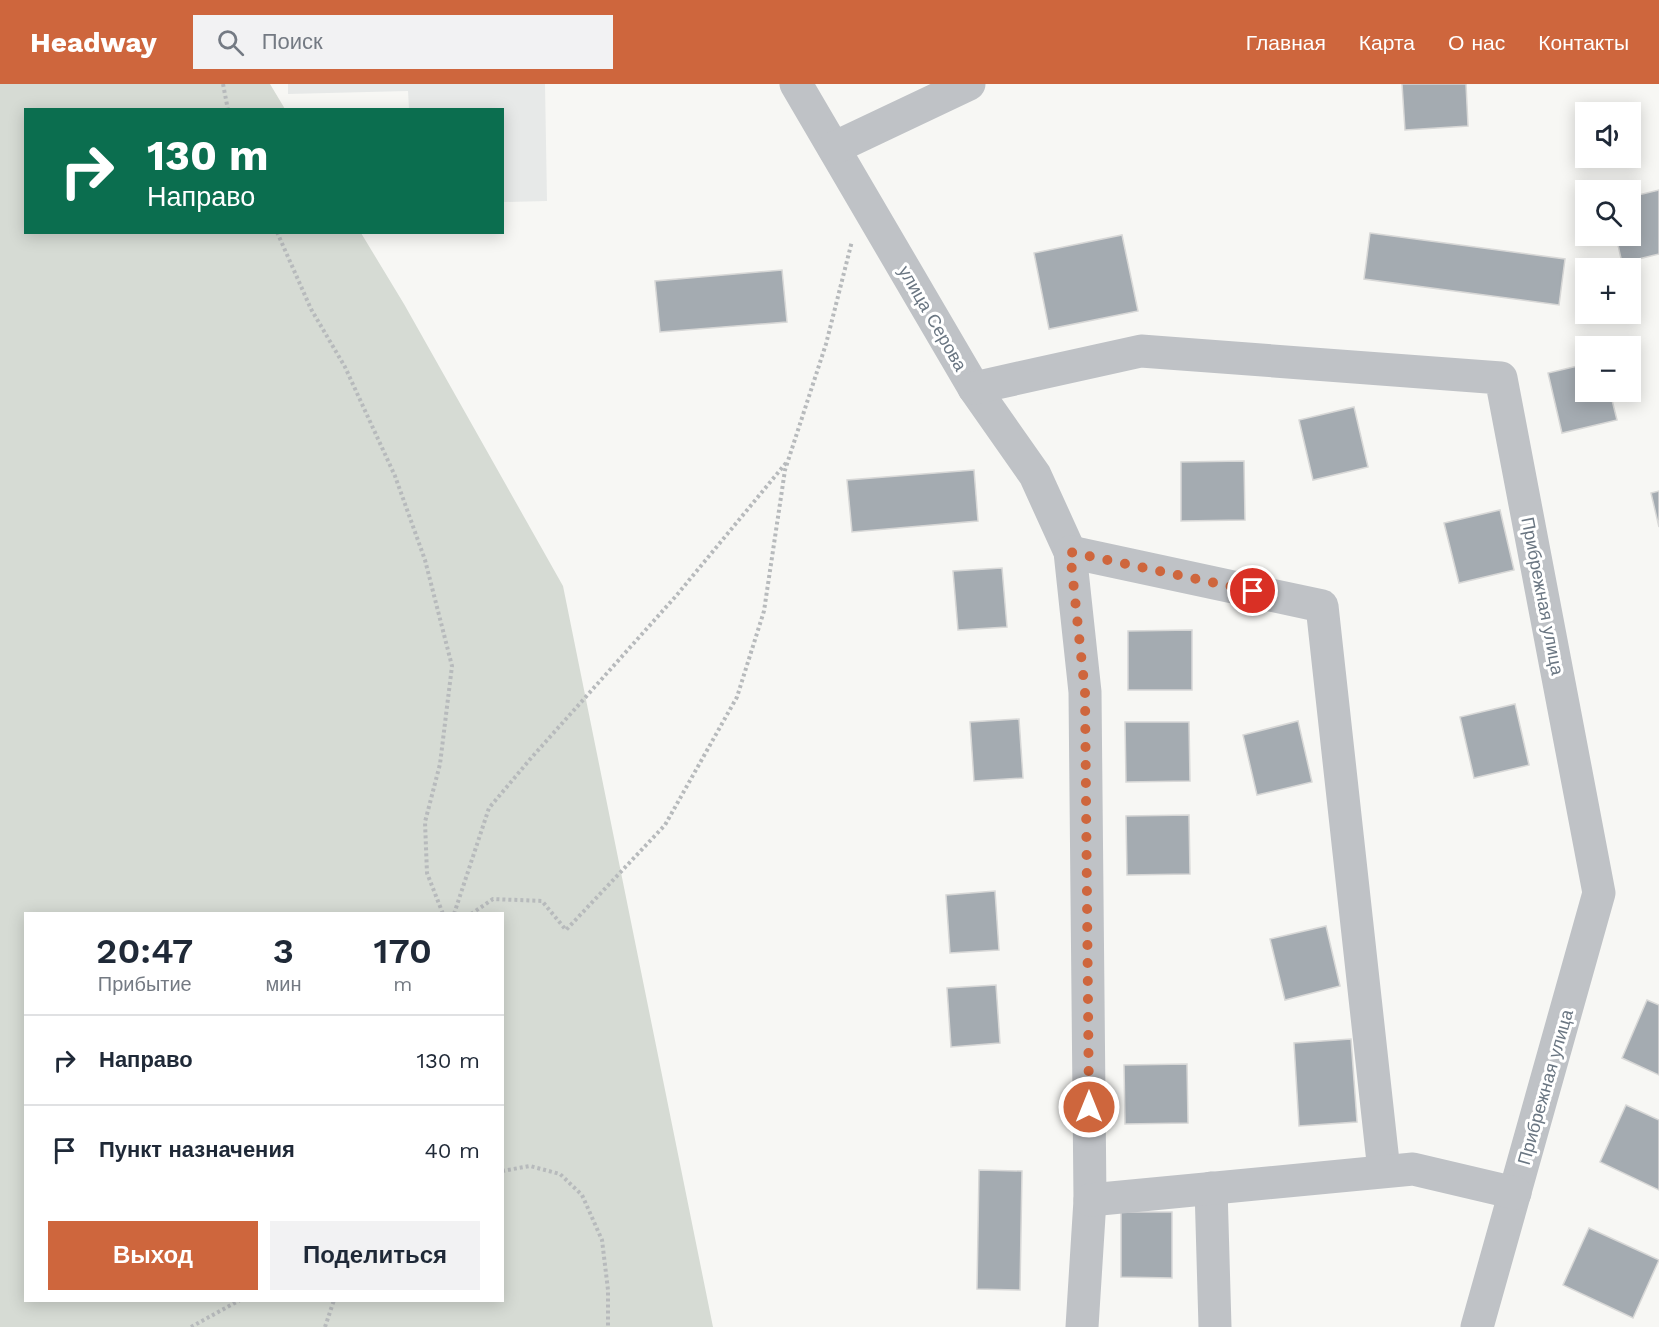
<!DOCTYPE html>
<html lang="ru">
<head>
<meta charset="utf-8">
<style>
	body { margin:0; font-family:"Work Sans",sans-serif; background:#f2f2f3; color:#1f2937; height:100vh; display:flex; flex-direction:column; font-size:22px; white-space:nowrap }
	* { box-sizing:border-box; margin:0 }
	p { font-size:20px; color:#747a83 }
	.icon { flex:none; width:33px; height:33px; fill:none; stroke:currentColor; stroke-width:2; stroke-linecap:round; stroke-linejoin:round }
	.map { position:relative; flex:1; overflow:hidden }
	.drawer { position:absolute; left:24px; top:828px; width:480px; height:390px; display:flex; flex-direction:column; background:#fff; border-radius:0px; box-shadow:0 3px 15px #0003 }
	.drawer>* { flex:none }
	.top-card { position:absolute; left:24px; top:24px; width:480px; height:126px; border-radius:0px; box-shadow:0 3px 15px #0003; background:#0b6e4f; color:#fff; overflow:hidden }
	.tools { position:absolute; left:1575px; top:18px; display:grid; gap:12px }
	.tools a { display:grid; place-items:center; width:66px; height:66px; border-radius:0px; background:#fff; box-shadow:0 3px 15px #0003; font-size:30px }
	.pin { position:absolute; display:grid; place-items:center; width:51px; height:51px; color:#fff; margin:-26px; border:3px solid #fff; border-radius:50%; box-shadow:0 2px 6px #0007 }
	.me { position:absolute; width:66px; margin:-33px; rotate:0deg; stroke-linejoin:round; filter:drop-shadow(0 0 4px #0008) }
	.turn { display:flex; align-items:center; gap:21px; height:126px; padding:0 24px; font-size:27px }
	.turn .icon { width:78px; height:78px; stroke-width:2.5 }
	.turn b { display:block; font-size:42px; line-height:51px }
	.eta { display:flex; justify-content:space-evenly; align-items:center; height:102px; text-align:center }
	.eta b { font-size:36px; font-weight:600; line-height:42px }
	.primary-button { display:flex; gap:12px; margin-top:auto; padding:12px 24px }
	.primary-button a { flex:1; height:69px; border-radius:0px; background:#ce663d; color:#fff; font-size:24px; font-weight:600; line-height:69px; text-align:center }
	.primary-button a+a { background:#f2f2f3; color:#1f2937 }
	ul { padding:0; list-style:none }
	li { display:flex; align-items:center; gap:18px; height:90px; padding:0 24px; border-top:2px solid #e0e1e3 }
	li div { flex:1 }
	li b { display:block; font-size:22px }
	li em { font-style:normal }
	header { display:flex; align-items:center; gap:36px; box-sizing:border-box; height:84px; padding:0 30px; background:#ce663d; color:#fff }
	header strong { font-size:28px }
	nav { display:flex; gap:33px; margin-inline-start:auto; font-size:21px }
	.search { width:420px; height:54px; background:#f2f2f3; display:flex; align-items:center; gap:15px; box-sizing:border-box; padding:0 21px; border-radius:0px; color:#747a83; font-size:22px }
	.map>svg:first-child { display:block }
</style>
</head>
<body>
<header>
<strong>Headway</strong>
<div class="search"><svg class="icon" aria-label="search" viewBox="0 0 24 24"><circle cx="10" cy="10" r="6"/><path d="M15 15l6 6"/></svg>Поиск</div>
<nav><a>Главная</a><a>Карта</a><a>О нас</a><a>Контакты</a></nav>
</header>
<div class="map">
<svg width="1659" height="1243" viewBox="0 0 1659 1243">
	<rect width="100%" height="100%" fill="#f7f7f4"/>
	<!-- built -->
	<path fill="#e7e9e8" d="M 288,0 L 545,0 L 547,117 L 503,118 L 502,26 L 409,25 L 408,7 L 288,10 Z"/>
	<!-- green -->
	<path fill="#d6dbd4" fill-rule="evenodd" d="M 0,0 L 270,0 L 285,25 L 26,26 L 26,148 L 361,149 L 404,220 L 563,502 L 713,1243 L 0,1243 ZM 26,830 L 502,830 L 502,1216 L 26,1216 Z"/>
	<!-- building -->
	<g fill="#a4abb1" stroke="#d8d8d7" stroke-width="1.5">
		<path d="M 1402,0 L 1466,0 L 1468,42 L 1405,46 Z"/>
		<path d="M 1659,106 L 1659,170 L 1622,179 L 1616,152 L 1630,152 L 1630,113 Z"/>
		<path d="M 1370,149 L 1565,175 L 1559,221 L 1364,195 Z"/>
		<path d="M 1122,151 L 1138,227 L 1049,245 L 1034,169 Z"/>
		<path d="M 782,186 L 787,238 L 660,248 L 655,197 Z"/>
		<path d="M 1586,280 L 1586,308 L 1610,308 L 1617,336 L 1562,349 L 1548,289 Z"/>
		<path d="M 1354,323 L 1368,383 L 1313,396 L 1299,336 Z"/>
		<path d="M 1244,377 L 1245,436 L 1181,437 L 1181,378 Z"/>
		<path d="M 974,386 L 978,437 L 852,448 L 847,396 Z"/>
		<path d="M 1659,407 L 1659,443 L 1651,409 Z"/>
		<path d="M 1500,426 L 1514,486 L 1459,499 L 1444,439 Z"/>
		<path d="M 1002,484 L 1007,543 L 958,546 L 953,487 Z"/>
		<path d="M 1192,546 L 1192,606 L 1128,606 L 1128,547 Z"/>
		<path d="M 1515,620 L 1529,681 L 1474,694 L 1460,633 Z"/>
		<path d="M 1019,635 L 1023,694 L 974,697 L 970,638 Z"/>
		<path d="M 1298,637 L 1312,698 L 1257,711 L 1243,651 Z"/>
		<path d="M 1125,638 L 1189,638 L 1190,697 L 1126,698 Z"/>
		<path d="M 1189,731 L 1190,790 L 1127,791 L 1126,732 Z"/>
		<path d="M 995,807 L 999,866 L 950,869 L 946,811 Z"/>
		<path d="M 1326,842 L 1340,902 L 1285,916 L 1270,855 Z"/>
		<path d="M 996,901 L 1000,959 L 951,963 L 947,904 Z"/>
		<path d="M 1647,916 L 1659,921 L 1659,991 L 1622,974 Z"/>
		<path d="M 1351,955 L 1357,1038 L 1299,1042 L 1294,959 Z"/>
		<path d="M 1187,980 L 1188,1039 L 1125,1040 L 1124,981 Z"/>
		<path d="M 1626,1021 L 1659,1036 L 1659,1106 L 1600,1078 Z"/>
		<path d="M 979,1086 L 1022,1087 L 1020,1206 L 977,1205 Z"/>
		<path d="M 1121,1128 L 1172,1128 L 1172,1194 L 1121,1193 Z"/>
		<path d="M 1589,1144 L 1659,1176 L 1633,1234 L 1563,1201 Z"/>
	</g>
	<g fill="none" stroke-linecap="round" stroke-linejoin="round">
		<!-- path -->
		<g stroke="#b7babc" stroke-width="4" stroke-dasharray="3 3" stroke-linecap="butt">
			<path d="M 223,0 L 228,26"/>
			<path d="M 277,148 L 311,225 L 345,283 L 395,392 L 425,476 L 452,582 L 440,680 L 425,738 L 427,789 L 443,830"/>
			<path d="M 454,830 L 489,724 L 532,673 L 676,512 L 786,379"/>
			<path d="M 471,830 L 493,815 L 542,817 L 566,846 L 665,741 L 737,613 L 764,527 L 785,386 L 826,260 L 852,157"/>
			<path d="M 502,1087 L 530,1082 L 560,1090 L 582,1111 L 602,1156 L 608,1206 L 608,1243"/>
			<path d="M 191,1243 L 240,1216"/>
			<path d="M 325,1243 L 334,1216"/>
		</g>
		<!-- minor -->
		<g stroke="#bfc2c6" stroke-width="33">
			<path d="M 796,0 L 974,304 L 1035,391 L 1070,468 L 1085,608 L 1090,1116 L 1082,1243"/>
			<path d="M 834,64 L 969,0"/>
			<path d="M 974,304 L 1141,267 L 1501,294 L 1599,809 L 1477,1243"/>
			<path d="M 1070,468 L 1322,522 L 1384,1087"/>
			<path d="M 1211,1104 L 1215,1243"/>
			<path d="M 1090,1116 L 1413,1085 L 1515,1109"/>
		</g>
	</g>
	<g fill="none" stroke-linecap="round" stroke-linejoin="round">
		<!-- route -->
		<path stroke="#ce663d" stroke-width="10" stroke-dasharray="0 18" d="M 1089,1023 L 1085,608 L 1070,468 L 1253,507"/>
	</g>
	<g text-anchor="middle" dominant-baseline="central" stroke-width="6" stroke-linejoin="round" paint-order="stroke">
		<!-- street labels -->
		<g font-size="18" fill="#6a7682" stroke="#fff">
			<text transform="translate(933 234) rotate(60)">улица Серова</text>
			<text transform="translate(1543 512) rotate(79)">Прибрежная улица</text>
			<text transform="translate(1545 1003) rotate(-74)">Прибрежная улица</text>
		</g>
	</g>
</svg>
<div class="tools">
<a><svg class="icon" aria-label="sound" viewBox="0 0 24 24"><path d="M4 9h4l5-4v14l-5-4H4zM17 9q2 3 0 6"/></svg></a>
<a><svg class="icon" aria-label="search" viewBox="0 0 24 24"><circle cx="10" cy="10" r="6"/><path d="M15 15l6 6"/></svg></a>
<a>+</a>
<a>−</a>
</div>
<div class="pin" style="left:1253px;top:507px;background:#d93025"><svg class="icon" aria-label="arrive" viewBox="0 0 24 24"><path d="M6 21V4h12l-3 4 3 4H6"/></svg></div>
<svg class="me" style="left:1089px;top:1023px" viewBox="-20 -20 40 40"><circle r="17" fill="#ce663d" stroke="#fff" stroke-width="3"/><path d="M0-11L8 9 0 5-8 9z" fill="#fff"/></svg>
<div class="top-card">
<div class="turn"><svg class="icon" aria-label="right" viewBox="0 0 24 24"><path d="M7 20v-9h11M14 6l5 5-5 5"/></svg><div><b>130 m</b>Направо</div></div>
</div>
<section class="drawer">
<div class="eta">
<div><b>20:47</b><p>Прибытие</p></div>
<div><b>3</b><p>мин</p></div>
<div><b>170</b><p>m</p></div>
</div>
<ul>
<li><svg class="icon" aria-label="right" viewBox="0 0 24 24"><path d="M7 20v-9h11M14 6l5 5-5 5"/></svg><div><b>Направо</b></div><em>130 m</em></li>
<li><svg class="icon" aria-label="arrive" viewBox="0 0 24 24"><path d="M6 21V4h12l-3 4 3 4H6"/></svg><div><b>Пункт назначения</b></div><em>40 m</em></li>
</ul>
<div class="primary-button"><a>Выход</a><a>Поделиться</a></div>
</section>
</div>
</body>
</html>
